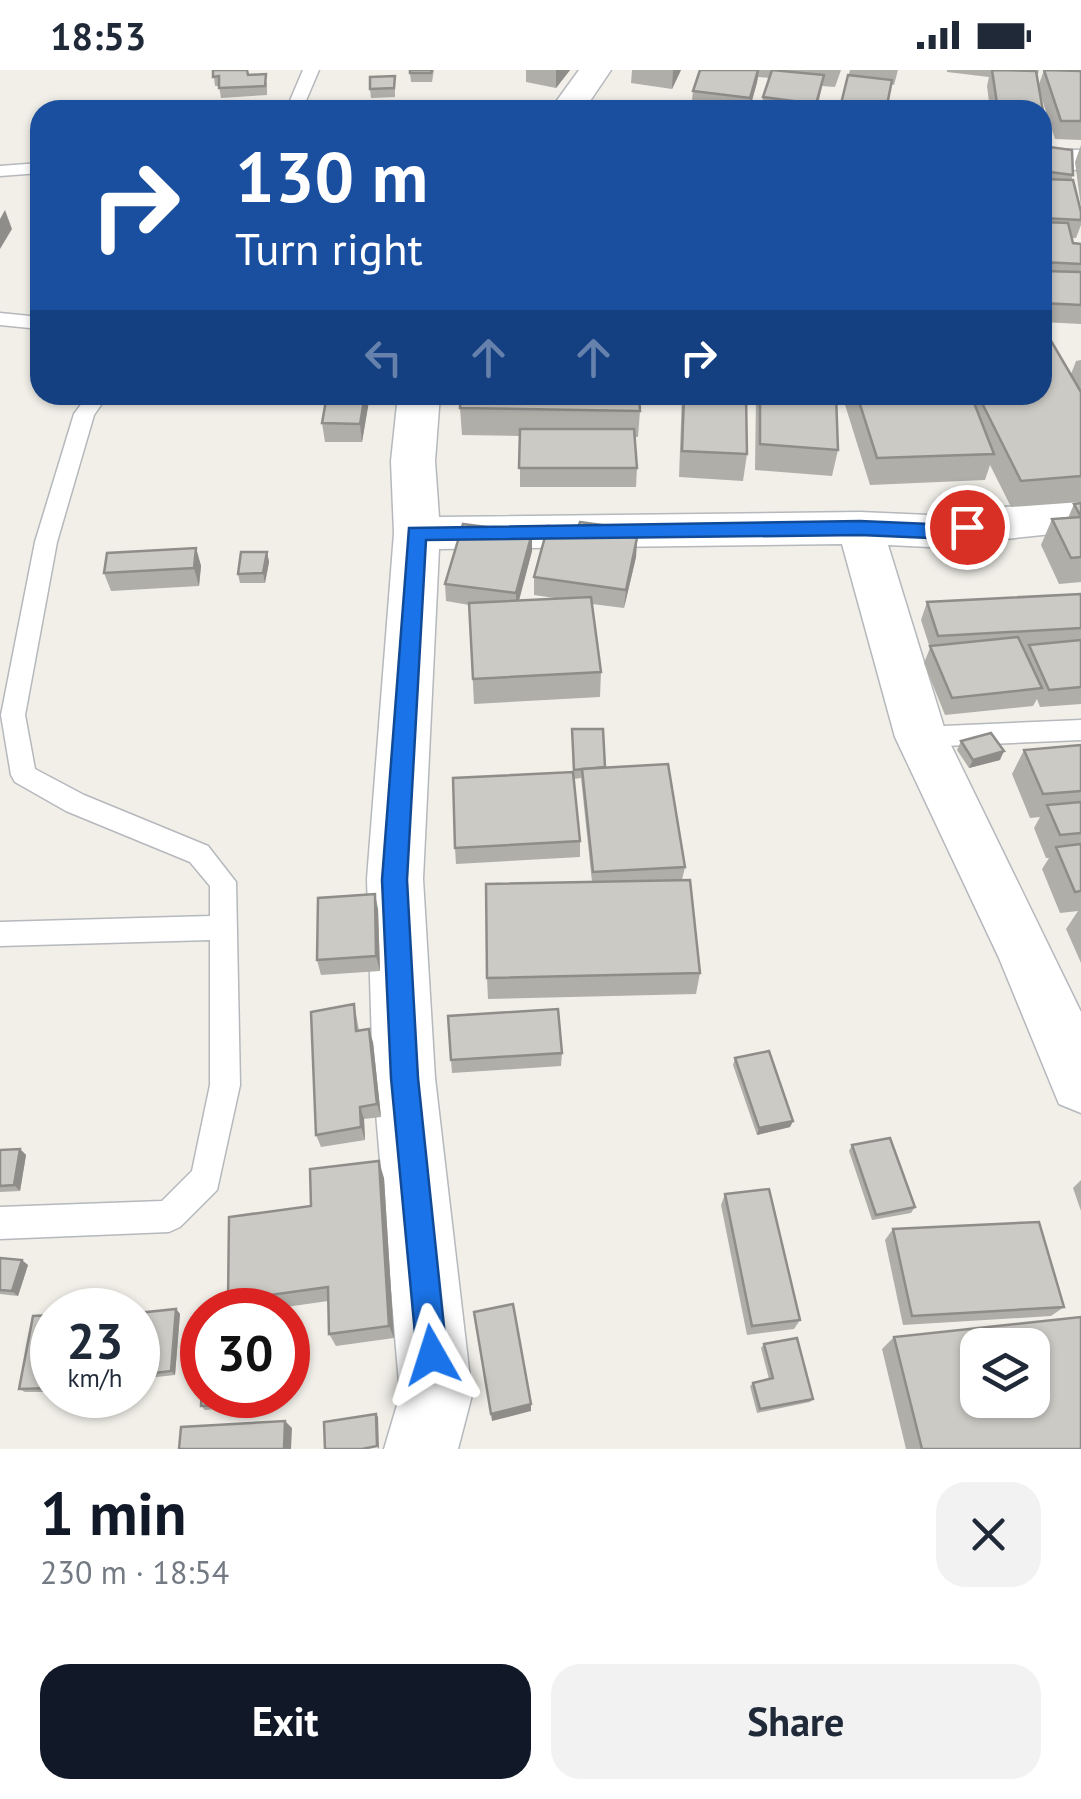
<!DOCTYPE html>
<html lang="en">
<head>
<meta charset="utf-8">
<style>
	body { margin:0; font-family:"PT Sans",sans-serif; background:#f2f2f3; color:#1f2937; height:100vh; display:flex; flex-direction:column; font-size:38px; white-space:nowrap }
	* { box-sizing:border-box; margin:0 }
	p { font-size:32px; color:#747a83 }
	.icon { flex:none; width:55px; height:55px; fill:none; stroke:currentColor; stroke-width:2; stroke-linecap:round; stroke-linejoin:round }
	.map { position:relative; height:1379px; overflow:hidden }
	.drawer { display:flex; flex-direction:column; background:#fff; flex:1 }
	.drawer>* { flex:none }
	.hud { position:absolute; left:30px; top:30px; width:1022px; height:305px; border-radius:30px; box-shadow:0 2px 8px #0004; background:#1a4fa0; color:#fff; overflow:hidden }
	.buttons { position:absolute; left:960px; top:1258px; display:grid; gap:20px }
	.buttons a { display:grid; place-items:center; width:90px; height:90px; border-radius:20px; background:#fff; box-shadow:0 2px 8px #0004; font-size:50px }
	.speed { position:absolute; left:30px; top:1218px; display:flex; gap:20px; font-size:50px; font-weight:700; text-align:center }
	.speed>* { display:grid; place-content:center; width:130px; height:130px; border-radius:50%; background:#fff; box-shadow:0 2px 8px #0004; line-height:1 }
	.speed small { font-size:25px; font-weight:400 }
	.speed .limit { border:15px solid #d22; background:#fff; color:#111 }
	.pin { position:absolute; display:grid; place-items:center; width:85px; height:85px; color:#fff; margin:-42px; border:5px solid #fff; border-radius:50%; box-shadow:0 2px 10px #0007 }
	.me { position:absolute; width:110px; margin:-55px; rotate:354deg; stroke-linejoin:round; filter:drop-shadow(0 0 8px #0008) }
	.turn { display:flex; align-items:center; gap:35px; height:210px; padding:0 40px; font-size:45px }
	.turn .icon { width:130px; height:130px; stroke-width:2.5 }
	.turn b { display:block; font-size:70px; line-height:85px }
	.lanes { display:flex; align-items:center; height:95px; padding:0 40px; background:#0003; justify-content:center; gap:50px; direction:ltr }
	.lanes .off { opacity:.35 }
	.round { display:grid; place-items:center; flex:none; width:105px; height:105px; border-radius:30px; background:#f2f2f3 }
	.summary { display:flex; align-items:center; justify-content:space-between; height:170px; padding:0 40px }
	h1 { font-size:60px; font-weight:700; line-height:75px; color:#111827 }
	.primary-button { display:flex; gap:20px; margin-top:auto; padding:20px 40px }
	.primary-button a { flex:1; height:115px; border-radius:30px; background:#111827; color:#fff; font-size:40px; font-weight:700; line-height:115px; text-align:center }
	.primary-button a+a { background:#f2f2f3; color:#1f2937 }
	.status { display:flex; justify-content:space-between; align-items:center; height:70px; padding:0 50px; background:#fff; direction:ltr }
	.status svg { height:28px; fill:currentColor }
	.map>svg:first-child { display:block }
</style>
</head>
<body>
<div class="status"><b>18:53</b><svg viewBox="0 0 49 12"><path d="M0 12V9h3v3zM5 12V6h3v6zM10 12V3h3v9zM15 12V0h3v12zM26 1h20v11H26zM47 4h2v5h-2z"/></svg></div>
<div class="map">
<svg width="1081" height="1379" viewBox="0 0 1081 1379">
	<rect width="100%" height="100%" fill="#f1efe8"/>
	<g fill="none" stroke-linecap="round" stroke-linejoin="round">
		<defs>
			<g id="service">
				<path d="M 303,0 L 319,0 L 302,40 L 286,40 Z"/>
				<path d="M 40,93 L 40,103 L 0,106 L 0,96 Z"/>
				<path d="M 0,243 L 40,247 L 40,259 L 0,255 Z"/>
				<path d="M 88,325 L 108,325 L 94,345 L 57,472 L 25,645 L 35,699 L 84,725 L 208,776 L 236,812 L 240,1015 L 217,1120 L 180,1157 L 169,1162 L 0,1169 L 0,1137 L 162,1131 L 192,1101 L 210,1015 L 210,870 L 0,876 L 0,852 L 210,846 L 210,816 L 190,792 L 66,741 L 15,712 L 11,705 L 1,645 L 35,472 L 74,344 Z"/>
				<path d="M 1081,650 L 1081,670 L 921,677 L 912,674 L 909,667 L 912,660 L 921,657 Z"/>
			</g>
			<g id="minor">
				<path d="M 579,0 L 611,0 L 584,40 L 550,40 Z"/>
				<path d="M 1042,79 L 1081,80 L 1081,100 L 1042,99 Z"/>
				<path d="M 398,325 L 440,325 L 435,391 L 439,447 L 860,442 L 929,445 L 1081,429 L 1081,461 L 929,477 L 888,475 L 947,667 L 1081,942 L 1081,1043 L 1059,1034 L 999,888 L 895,667 L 842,474 L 439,479 L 423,809 L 435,1008 L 472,1325 L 458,1379 L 384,1379 L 400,1325 L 373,1008 L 367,809 L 394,463 L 391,391 Z"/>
			</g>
		</defs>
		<!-- service casing -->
		<use href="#service" stroke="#b5b8bc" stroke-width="3"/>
		<!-- minor casing -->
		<use href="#minor" stroke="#b5b8bc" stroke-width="3"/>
		<!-- service -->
		<use href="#service" fill="#fff" fill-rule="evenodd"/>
		<!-- minor -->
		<use href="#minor" fill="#fff" fill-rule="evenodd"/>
	</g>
	<!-- wall -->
	<g fill="#afaea9">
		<path d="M 213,0 L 248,5 L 267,13 L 267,25 L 221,28 L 219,16 L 215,16 Z"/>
		<path d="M 434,0 L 432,12 L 411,12 L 410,3 Z"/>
		<path d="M 526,0 L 570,0 L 556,18 L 526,12 Z"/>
		<path d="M 632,0 L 681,0 L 672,19 L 631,13 Z"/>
		<path d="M 700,0 L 841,0 L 835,17 L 822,16 L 817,40 L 761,40 L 763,27 L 769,8 L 758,7 L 750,40 L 691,39 L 693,21 Z"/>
		<path d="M 850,0 L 898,0 L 894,15 L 891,14 L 886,40 L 840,40 Z"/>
		<path d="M 947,0 L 1039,0 L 1037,7 L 1038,17 L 1044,0 L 1081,1 L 1081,70 L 1055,69 L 1040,23 L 1045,53 L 1042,60 L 1042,40 L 990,40 L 987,16 L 989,7 L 947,2 Z"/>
		<path d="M 395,6 L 395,27 L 371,28 L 370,19 Z"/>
		<path d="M 1081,75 L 1081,137 L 1075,92 Z"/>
		<path d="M 1042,76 L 1073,105 L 1071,110 L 1081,142 L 1081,155 L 1076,168 L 1072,168 L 1073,173 L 1081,174 L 1081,254 L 1042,252 Z"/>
		<path d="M 1081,290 L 1081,432 L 1011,437 L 990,395 L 985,410 L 870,415 L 842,325 L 1042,325 L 1071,304 L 1076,291 Z"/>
		<path d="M 370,325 L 362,372 L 325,372 L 322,353 Z"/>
		<path d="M 682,325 L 746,325 L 747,384 L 743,411 L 679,407 Z"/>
		<path d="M 756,325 L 836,325 L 838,380 L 832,406 L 755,400 Z"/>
		<path d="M 460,338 L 640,341 L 638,367 L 634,367 L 637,398 L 636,417 L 520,417 L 520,366 L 462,365 Z"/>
		<path d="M 1081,433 L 1081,512 L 1059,514 L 1041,475 L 1052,449 L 1068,448 L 1074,434 Z"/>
		<path d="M 602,455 L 601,463 L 637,468 L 636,487 L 624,538 L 592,534 L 601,602 L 600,627 L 474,634 L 469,535 L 446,531 L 445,514 L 532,463 L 532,481 L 519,531 L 561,529 L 534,525 L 534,507 L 577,460 Z"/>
		<path d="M 196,478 L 201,496 L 199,516 L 111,521 L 104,503 Z"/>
		<path d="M 267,482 L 269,492 L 265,513 L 240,513 L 238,504 Z"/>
		<path d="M 1081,524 L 1081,634 L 1040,637 L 1037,629 L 1033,636 L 945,645 L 924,593 L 930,578 L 921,550 L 927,532 Z"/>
		<path d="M 572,659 L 685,797 L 682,810 L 700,903 L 696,924 L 488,929 L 487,908 L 592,812 L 581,708 L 574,709 L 580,771 L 580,787 L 456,794 L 455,778 L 573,704 Z"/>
		<path d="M 961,671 L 1000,690 L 969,698 L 957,680 Z"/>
		<path d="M 1081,675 L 1081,893 L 1066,859 L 1078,841 L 1060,843 L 1042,799 L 1049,788 L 1046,788 L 1034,758 L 1040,747 L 1030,748 L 1012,704 L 1024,680 Z"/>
		<path d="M 378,839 L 380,901 L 321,905 L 317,890 Z"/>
		<path d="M 354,934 L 359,960 L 373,972 L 381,1047 L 364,1049 L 365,1070 L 321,1077 L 316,1065 Z"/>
		<path d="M 562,983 L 561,996 L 452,1003 L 451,990 Z"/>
		<path d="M 735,988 L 793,1051 L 790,1057 L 757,1065 L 733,995 Z"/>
		<path d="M 852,1075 L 915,1137 L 911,1143 L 872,1150 L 849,1081 Z"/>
		<path d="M 20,1079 L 26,1085 L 20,1121 L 0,1122 L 0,1080 Z"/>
		<path d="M 384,1108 L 394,1268 L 336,1276 L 329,1264 L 328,1231 L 265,1240 L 235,1240 L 228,1231 L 311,1136 Z"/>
		<path d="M 1081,1110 L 1081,1141 L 1073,1118 Z"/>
		<path d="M 725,1124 L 800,1250 L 794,1259 L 747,1265 L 721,1135 Z"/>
		<path d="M 893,1159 L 1064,1237 L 1051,1246 L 903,1255 L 885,1170 Z"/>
		<path d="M 0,1188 L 28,1195 L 18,1226 L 0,1224 Z"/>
		<path d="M 176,1239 L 180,1244 L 175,1305 L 138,1309 L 138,1243 Z"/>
		<path d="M 52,1245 L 52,1322 L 25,1322 L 19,1319 Z"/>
		<path d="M 894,1267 L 1081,1379 L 906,1379 L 882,1279 Z"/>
		<path d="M 764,1274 L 813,1329 L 810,1332 L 757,1343 L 750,1316 L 753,1313 L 769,1309 L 761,1278 Z"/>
		<path d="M 252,1325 L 251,1336 L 205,1340 L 201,1336 Z"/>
	</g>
	<!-- shaded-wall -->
	<g fill="#8f8d8a">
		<path d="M 556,0 L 570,0 L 556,18 Z"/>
		<path d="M 674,0 L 681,0 L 672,19 L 673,1 Z"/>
		<path d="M 759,0 L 757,13 L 749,40 L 750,28 Z"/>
		<path d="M 5,140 L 12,159 L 0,179 L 0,149 Z"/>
		<path d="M 365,325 L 370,325 L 362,372 L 360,354 Z"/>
		<path d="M 532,463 L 532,481 L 516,541 L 516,523 Z"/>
		<path d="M 637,468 L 636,487 L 624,538 L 626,520 Z"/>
		<path d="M 196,478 L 201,496 L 199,516 L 194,498 Z"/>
		<path d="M 267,482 L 269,492 L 265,513 L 263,503 Z"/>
		<path d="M 1004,681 L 1000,690 L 969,698 L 973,690 Z"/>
		<path d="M 375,824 L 378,839 L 380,901 L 376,886 Z"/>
		<path d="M 369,959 L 373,972 L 381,1047 L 377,1034 Z"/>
		<path d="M 360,1037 L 364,1049 L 365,1070 L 361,1057 Z"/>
		<path d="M 793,1051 L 790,1057 L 757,1065 L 759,1058 Z"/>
		<path d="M 20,1079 L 26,1085 L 20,1121 L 14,1115 Z"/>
		<path d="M 379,1091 L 384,1108 L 394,1268 L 389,1256 Z"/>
		<path d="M 22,1190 L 28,1195 L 18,1226 L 12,1221 Z"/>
		<path d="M 176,1239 L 180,1244 L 175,1305 L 171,1301 Z"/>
		<path d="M 531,1334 L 531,1341 L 492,1351 L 491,1344 Z"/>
		<path d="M 376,1344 L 378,1347 L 379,1379 L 377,1376 Z"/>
		<path d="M 285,1351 L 292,1358 L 291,1379 L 284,1379 Z"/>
	</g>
	<!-- building -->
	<g fill="#cccac5" stroke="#8f8d8a" stroke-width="2.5" fill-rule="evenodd">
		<path d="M 213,0 L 247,0 L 248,5 L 266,4 L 265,16 L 219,18 L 219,6 L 213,7 Z"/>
		<path d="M 410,0 L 432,0 L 431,3 L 410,3 Z"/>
		<path d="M 700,0 L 758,0 L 750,28 L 693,21 Z"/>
		<path d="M 772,0 L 824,5 L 816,34 L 763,27 Z"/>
		<path d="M 992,0 L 1036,1 L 1045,53 L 1042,53 L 1042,40 L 998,40 Z"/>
		<path d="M 1044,0 L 1081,1 L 1081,51 L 1061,51 Z"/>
		<path d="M 848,5 L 892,10 L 886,40 L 857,40 L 840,38 Z"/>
		<path d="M 395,6 L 394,18 L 370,19 L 370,7 Z"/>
		<path d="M 634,35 L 671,40 L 632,40 Z"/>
		<path d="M 1042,76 L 1072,80 L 1073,105 L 1042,101 Z"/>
		<path d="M 1042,109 L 1073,110 L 1081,142 L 1081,150 L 1042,148 Z"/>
		<path d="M 1042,152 L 1068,153 L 1073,173 L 1081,174 L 1081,194 L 1042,192 Z"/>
		<path d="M 1042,201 L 1081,202 L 1081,235 L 1042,233 Z"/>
		<path d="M 1042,269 L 1050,269 L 1081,322 L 1081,406 L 1021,411 L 978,325 L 1042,325 Z"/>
		<path d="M 327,325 L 365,325 L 360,354 L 322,353 Z"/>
		<path d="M 461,325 L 639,325 L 640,341 L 460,338 Z"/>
		<path d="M 684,325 L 746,325 L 747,384 L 682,381 Z"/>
		<path d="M 760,325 L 836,325 L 838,380 L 760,374 Z"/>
		<path d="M 857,325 L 971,325 L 994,384 L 877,388 Z"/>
		<path d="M 520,359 L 634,359 L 637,398 L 519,398 Z"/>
		<path d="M 1081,433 L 1081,487 L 1071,488 L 1052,449 L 1081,447 L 1074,434 Z"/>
		<path d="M 580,452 L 602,455 L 600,463 L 637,468 L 626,520 L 534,507 L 548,456 L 577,460 Z"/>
		<path d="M 463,454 L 532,463 L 516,523 L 445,514 Z"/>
		<path d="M 196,478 L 194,498 L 104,503 L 107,483 Z"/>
		<path d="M 241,482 L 267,482 L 263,503 L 238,504 Z"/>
		<path d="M 1081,524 L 1081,558 L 938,566 L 927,532 Z"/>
		<path d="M 591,527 L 601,602 L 473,609 L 469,533 Z"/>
		<path d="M 1018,567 L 1042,618 L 952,628 L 930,576 Z"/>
		<path d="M 1081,570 L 1081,617 L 1049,620 L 1029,575 Z"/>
		<path d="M 572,659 L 603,659 L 605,697 L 574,700 Z"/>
		<path d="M 991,663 L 1004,681 L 973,690 L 961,671 Z"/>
		<path d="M 1081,675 L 1081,721 L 1043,724 L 1024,680 Z"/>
		<path d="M 668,694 L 685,797 L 593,802 L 582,699 Z"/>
		<path d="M 573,702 L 580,771 L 455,778 L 453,708 Z"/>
		<path d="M 1081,732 L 1081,763 L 1060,765 L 1047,735 Z"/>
		<path d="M 1081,774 L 1081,821 L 1075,822 L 1056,777 Z"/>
		<path d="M 690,810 L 700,903 L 487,908 L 486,814 Z"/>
		<path d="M 375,824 L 376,886 L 317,890 L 318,828 Z"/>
		<path d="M 354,934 L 356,961 L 369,959 L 377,1034 L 360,1037 L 361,1057 L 316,1065 L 311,942 Z"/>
		<path d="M 558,939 L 562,983 L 451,990 L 448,946 Z"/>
		<path d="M 769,981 L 793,1051 L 759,1058 L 735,988 Z"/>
		<path d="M 890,1068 L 915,1137 L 876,1145 L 852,1075 Z"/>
		<path d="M 20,1079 L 14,1115 L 0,1116 L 0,1080 Z"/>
		<path d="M 379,1091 L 389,1256 L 329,1264 L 328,1217 L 228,1231 L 229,1147 L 311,1136 L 310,1099 Z"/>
		<path d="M 769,1119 L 800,1250 L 752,1256 L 725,1124 Z"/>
		<path d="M 1039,1152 L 1064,1237 L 912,1246 L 893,1159 Z"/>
		<path d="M 0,1188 L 22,1190 L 12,1221 L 0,1220 Z"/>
		<path d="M 513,1234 L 531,1334 L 491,1344 L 474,1242 Z"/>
		<path d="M 176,1239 L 171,1301 L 138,1305 L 138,1243 Z"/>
		<path d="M 52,1245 L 52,1318 L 19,1319 L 33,1246 Z"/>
		<path d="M 1081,1247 L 1081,1379 L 922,1379 L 894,1267 ZM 978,1275 L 1032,1275 L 1032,1330 L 978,1330 Z"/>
		<path d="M 797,1268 L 813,1329 L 760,1339 L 753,1313 L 773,1308 L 764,1274 Z"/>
		<path d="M 202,1316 L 202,1325 L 248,1325 L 248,1333 L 201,1336 Z"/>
		<path d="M 376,1344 L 377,1376 L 362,1379 L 325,1379 L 324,1352 Z"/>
		<path d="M 285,1351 L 284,1379 L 179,1379 L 181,1357 Z"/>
	</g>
	<!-- route -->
	<path fill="#1a73e8" stroke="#114b97" stroke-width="2.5" d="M 967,450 L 977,457 L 974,462 L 930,468 L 860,465 L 426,470 L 407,810 L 418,1008 L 447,1285 L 443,1296 L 432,1300 L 421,1296 L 417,1285 L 391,1008 L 382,810 L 409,458 L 860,451 L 930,454 Z"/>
</svg>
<div class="buttons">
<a><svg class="icon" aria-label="layers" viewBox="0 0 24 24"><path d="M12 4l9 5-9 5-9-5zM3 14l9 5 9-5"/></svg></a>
</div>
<div class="speed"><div>23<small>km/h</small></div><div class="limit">30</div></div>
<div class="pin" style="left:967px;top:457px;background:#d93025"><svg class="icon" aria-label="arrive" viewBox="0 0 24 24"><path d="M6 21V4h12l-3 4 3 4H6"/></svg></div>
<svg class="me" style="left:432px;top:1285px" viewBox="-20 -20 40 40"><path d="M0-17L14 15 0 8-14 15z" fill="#1a73e8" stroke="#fff" stroke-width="4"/></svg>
<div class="hud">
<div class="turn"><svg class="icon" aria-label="right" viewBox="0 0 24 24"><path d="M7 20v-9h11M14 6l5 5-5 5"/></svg><div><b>130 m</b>Turn right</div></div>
<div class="lanes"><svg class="icon off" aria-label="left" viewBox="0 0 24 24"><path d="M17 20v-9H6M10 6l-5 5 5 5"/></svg><svg class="icon off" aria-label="ahead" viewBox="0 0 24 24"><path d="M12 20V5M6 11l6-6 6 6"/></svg><svg class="icon off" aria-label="ahead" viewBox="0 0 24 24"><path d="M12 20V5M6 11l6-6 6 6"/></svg><svg class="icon" aria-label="right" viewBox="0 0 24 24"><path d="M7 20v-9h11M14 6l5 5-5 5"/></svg></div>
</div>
</div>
<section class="drawer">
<div class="summary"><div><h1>1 min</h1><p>230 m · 18:54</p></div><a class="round"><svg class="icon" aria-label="close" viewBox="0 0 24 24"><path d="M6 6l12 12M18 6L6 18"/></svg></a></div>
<div class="primary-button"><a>Exit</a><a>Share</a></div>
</section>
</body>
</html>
